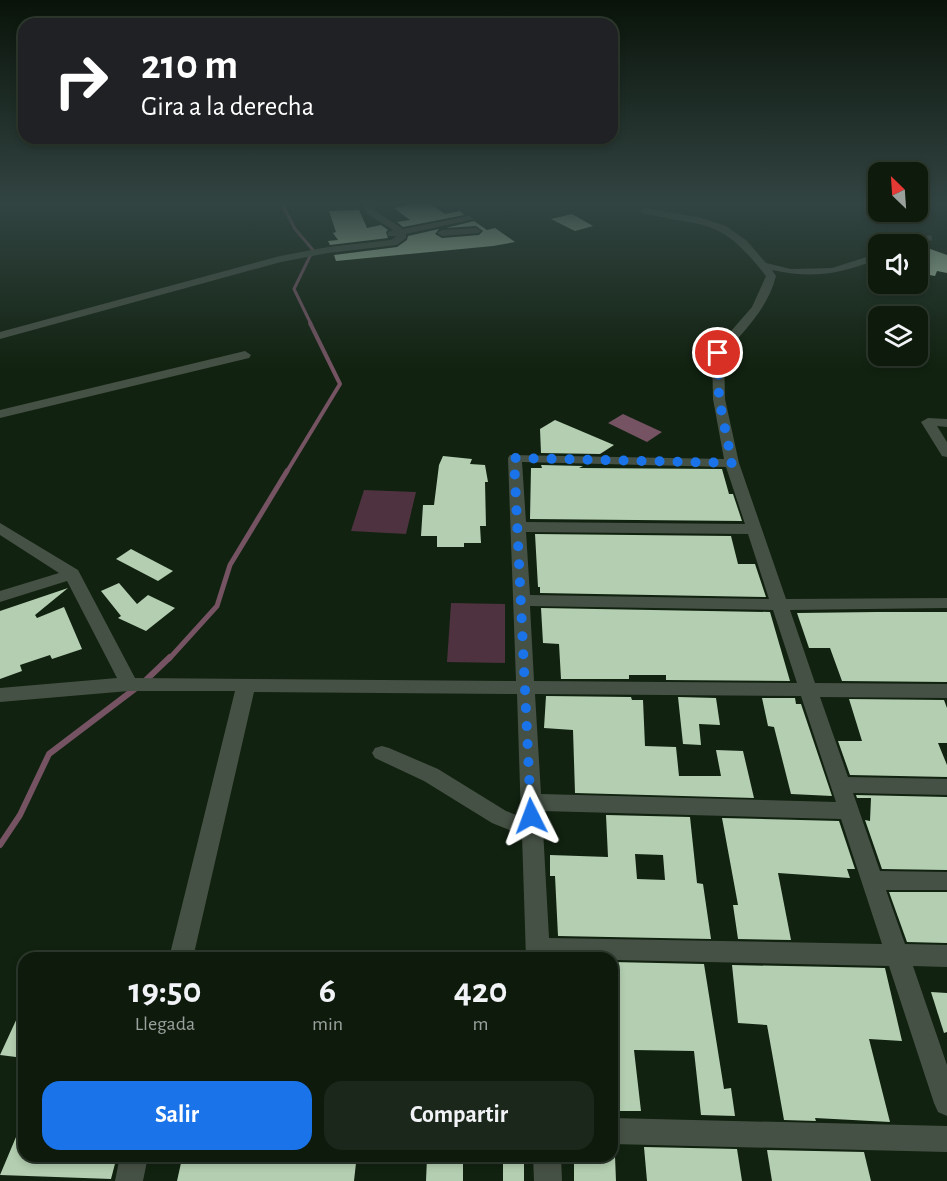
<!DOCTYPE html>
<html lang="es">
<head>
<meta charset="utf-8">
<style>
	body { margin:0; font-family:"Alegreya Sans",sans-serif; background:#1b271a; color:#f1f3f6; height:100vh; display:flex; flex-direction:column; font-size:22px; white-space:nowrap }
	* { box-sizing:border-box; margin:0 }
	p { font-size:20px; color:#9aa19d }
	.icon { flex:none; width:33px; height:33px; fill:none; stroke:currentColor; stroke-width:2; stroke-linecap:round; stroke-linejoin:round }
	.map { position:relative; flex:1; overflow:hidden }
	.drawer { position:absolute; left:18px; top:952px; width:600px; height:210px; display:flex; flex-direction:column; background:#0d1a0c; border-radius:18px; box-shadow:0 3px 9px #0003,0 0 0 2px #2d382d }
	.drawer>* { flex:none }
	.guide { position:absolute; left:18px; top:18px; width:600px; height:126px; border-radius:18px; box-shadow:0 3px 9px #0003,0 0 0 2px #2d382d; background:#202124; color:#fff; overflow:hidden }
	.needle { width:39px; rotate:335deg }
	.controls { position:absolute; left:868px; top:162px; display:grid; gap:12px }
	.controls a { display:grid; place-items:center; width:60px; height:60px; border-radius:12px; background:#0d1a0c; box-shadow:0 3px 9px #0003,0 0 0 2px #2d382d; font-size:30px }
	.pin { position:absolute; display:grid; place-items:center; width:51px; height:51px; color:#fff; margin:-26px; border:3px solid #fff; border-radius:50%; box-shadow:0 2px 6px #0007 }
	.me { position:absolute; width:66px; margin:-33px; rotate:357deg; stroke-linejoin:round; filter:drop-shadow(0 0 4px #0008) }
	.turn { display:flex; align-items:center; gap:21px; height:126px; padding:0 24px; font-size:27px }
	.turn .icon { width:78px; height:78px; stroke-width:2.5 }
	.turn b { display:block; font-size:42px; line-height:51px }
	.eta { display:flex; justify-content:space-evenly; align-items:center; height:102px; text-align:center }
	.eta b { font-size:36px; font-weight:700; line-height:42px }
	.action { display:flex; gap:12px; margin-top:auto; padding:12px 24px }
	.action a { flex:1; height:69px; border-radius:18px; background:#1a73e8; color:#fff; font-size:24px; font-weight:700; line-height:69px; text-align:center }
	.action a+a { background:#1b271a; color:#f1f3f6 }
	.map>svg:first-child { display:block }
</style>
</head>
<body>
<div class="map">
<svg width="947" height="1181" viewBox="0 0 947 1181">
	<rect width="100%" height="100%" fill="#112210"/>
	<!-- green -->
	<g fill="#4e323f">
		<path d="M 364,490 L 416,492 L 406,534 L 351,531 Z"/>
		<path d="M 451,603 L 505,604 L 505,663 L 447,662 Z"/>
	</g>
	<!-- water -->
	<path fill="#755362" d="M 623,414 L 662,432 L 647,442 L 608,423 Z"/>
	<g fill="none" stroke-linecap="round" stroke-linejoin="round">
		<!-- stream-far3 -->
		<path stroke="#755362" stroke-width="3" d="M 282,204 L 295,229 L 313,250 L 294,289 L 311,324"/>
		<!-- stream-far2 -->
		<path stroke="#755362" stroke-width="4" d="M 286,473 L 340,384 L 310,323"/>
		<!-- stream-far1 -->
		<path stroke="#755362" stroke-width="5" d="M 169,659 L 217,606 L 230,565 L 287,471"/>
		<!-- stream -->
		<g stroke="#755362" stroke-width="6">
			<path d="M 144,682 L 170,657"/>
			<path d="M 0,845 L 20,815 L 49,754 L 136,688"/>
		</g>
	</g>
	<!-- building -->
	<g fill="#b3ceb0" fill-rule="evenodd">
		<path d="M 414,204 L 430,204 L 445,214 L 460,211 L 464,215 L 403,227 L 397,222 L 410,220 L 394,208 Z"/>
		<path d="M 359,210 L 367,228 L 381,225 L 388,230 L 386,232 L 388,238 L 330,245 L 328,241 L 338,240 L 333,233 L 336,232 L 329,211 Z"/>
		<path d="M 572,214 L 593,226 L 575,231 L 551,219 Z"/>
		<path d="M 474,221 L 487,230 L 495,228 L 515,242 L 493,246 L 336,261 L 334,255 L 397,247 L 407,240 L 408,236 L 439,229 L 435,234 L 442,238 L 479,235 L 483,231 L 476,226 L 446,228 Z"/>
		<path d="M 922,246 L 947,255 L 947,273 L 937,271 L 935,276 L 918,273 L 918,247 Z"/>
		<path d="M 555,420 L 614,445 L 600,454 L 541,453 L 540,429 Z"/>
		<path d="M 443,456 L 472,459 L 470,464 L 485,465 L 488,482 L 485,482 L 486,526 L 480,526 L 481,543 L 464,543 L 464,547 L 437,547 L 437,536 L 421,536 L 423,505 L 434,505 L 439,465 Z"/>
		<path d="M 541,465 L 583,466 L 579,468 L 722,469 L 729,494 L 733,494 L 742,521 L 530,519 L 531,468 L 542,468 Z"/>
		<path d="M 535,534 L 731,536 L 738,564 L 755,564 L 766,597 L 540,593 L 540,587 L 538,587 Z"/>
		<path d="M 131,549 L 173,571 L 158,581 L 116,559 Z"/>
		<path d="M 119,583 L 137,604 L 148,595 L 175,608 L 146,631 L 118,618 L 121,616 L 101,591 Z"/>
		<path d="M 68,588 L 35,615 L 37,618 L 64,607 L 82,649 L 52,659 L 50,655 L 20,665 L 22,671 L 0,679 L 0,611 Z"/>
		<path d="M 541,608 L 770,612 L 790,681 L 666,680 L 666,675 L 629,675 L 629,679 L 561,679 L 559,644 L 543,643 Z"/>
		<path d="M 877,612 L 947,612 L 947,682 L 842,681 L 830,648 L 809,648 L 797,613 Z"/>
		<path d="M 546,696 L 631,697 L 632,700 L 643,700 L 645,746 L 676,747 L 679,776 L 721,776 L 716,750 L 743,751 L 754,798 L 575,793 L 573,730 L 544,728 Z"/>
		<path d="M 678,697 L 716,698 L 720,725 L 699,724 L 701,745 L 683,744 Z"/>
		<path d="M 762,698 L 795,698 L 796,704 L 801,704 L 832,796 L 791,794 L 774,727 L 768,726 Z"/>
		<path d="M 849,699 L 944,700 L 947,708 L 947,743 L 938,743 L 947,765 L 947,777 L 850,775 L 838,741 L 862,741 Z"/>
		<path d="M 856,795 L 947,797 L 947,870 L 882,869 L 865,820 L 870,821 L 871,798 L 857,798 Z"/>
		<path d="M 606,815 L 690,817 L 697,883 L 703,884 L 711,939 L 558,936 L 555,876 L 550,876 L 550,855 L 608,857 ZM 635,854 L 663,855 L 665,880 L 637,879 Z"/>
		<path d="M 722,818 L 839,821 L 855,869 L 847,869 L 850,878 L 778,873 L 791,940 L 738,939 L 733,905 L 738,905 Z"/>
		<path d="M 889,892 L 947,892 L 947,943 L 907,942 Z"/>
		<path d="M 612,962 L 704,964 L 724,1089 L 731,1088 L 735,1116 L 701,1115 L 694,1051 L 634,1050 L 641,1111 L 612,1111 Z"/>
		<path d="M 732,965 L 885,968 L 902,1041 L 869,1039 L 890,1122 L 815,1118 L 816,1121 L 784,1120 L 767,1025 L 738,1023 Z"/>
		<path d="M 931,992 L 947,993 L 947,1032 L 944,1033 Z"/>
		<path d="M 24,1003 L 24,1058 L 0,1055 Z"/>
		<path d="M 24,1118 L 24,1156 L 117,1156 L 111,1179 L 0,1175 Z"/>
		<path d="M 644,1147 L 737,1149 L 742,1181 L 647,1181 Z"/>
		<path d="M 767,1150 L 864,1152 L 871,1181 L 772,1181 Z"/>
		<path d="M 248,1156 L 308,1156 L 307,1163 L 356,1163 L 354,1181 L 177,1181 L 181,1163 L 247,1163 Z"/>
		<rect x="503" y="1156" width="21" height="25"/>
		<path d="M 574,1156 L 615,1156 L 616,1181 L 574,1181 Z"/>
		<path d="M 427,1158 L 463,1158 L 463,1181 L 426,1181 Z"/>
	</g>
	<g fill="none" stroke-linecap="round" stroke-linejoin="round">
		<!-- street -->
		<g fill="#465145" fill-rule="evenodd">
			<path d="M 368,204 L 380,204 L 374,210 L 403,229 L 469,216 L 474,219 L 406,234 L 406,238 L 397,245 L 328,253 L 281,262 L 0,339 L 0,332 L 280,256 L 328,247 L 391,240 L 397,236 L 388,236 L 388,232 L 393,230 L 366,213 L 365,207 Z"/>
			<path d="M 645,208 L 698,217 L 726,226 L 747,241 L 766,263 L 791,269 L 832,268 L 879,253 L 879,259 C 839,274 814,279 772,270 L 776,276 C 768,308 745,330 724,354 L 725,399 L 739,463 L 786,599 L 947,598 L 947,608 L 790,610 L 815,683 L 947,684 L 947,698 L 820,697 L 848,777 L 947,779 L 947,795 L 853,793 L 880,871 L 947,872 L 947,890 L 886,890 L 905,944 L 947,945 L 947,967 L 913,966 L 947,1065 L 947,1116 L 938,1112 L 934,1103 L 889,966 L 526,958 L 522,835 L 492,823 L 424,781 L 375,758 L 372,753 L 375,748 L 382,746 L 389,748 L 438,769 L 506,811 L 521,817 L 517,694 L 254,692 L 193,958 L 169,958 L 235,691 L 129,691 L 0,702 L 0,688 L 117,678 L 67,581 L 0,602 L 0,591 L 59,573 L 0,535 L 0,523 L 78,570 L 135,678 L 516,681 L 508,458 L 510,455 L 724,459 L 713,399 L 712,353 L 752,307 L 766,276 C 720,217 709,228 642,213 L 640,211 ZM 522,462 L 726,467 L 745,524 L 526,522 ZM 526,532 L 748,534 L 769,599 L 530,595 ZM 530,606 L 773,610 L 797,683 L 534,681 ZM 535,694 L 801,696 L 836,802 L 541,794 ZM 542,811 L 841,819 L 882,944 L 549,938 Z"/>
			<path d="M 476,228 L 481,231 L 479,233 L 442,236 L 437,233 L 442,230 Z"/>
			<path d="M 929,235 L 932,236 L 932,240 L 918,245 L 906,244 Z"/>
			<path d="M 245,351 L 251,355 L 249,358 L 0,418 L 0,410 Z"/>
			<path d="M 928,418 L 947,419 L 947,427 L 937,426 L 947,442 L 947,457 L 942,456 L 921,422 Z"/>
			<path d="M 612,1118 L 947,1126 L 947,1152 L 612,1144 Z"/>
			<path d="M 120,1156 L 148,1156 L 143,1181 L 115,1181 Z"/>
			<path d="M 533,1156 L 561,1156 L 562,1181 L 534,1181 Z"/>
		</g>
	</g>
	<!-- sky -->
	<linearGradient id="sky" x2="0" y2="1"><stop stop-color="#091309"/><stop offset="0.55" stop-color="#324442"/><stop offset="1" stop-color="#324442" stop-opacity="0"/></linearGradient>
	<rect width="947" height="370" fill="url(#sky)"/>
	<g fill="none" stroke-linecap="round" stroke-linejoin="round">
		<!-- route -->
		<path stroke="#1a73e8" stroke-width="10" stroke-dasharray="0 18" d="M 531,816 L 514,458 L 732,463 L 719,399 L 718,353"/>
	</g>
</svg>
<div class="controls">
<a><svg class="needle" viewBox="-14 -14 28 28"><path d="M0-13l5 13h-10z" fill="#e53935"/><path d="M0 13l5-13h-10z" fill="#9aa19d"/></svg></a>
<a><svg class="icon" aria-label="sound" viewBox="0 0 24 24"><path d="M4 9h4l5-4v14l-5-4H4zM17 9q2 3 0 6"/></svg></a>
<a><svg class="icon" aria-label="layers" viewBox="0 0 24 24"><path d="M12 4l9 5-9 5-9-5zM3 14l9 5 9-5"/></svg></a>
</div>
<div class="pin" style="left:718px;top:353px;background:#d93025"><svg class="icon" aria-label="arrive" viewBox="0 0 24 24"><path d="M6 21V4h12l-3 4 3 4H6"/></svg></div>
<svg class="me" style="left:531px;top:816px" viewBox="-20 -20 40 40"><path d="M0-17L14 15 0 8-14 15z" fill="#1a73e8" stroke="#fff" stroke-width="4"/></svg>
<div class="guide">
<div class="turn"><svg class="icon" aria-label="right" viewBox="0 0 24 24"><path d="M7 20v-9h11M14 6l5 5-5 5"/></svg><div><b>210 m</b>Gira a la derecha</div></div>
</div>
<section class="drawer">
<div class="eta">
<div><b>19:50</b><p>Llegada</p></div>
<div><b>6</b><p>min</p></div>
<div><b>420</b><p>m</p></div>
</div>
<div class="action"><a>Salir</a><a>Compartir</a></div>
</section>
</div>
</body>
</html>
